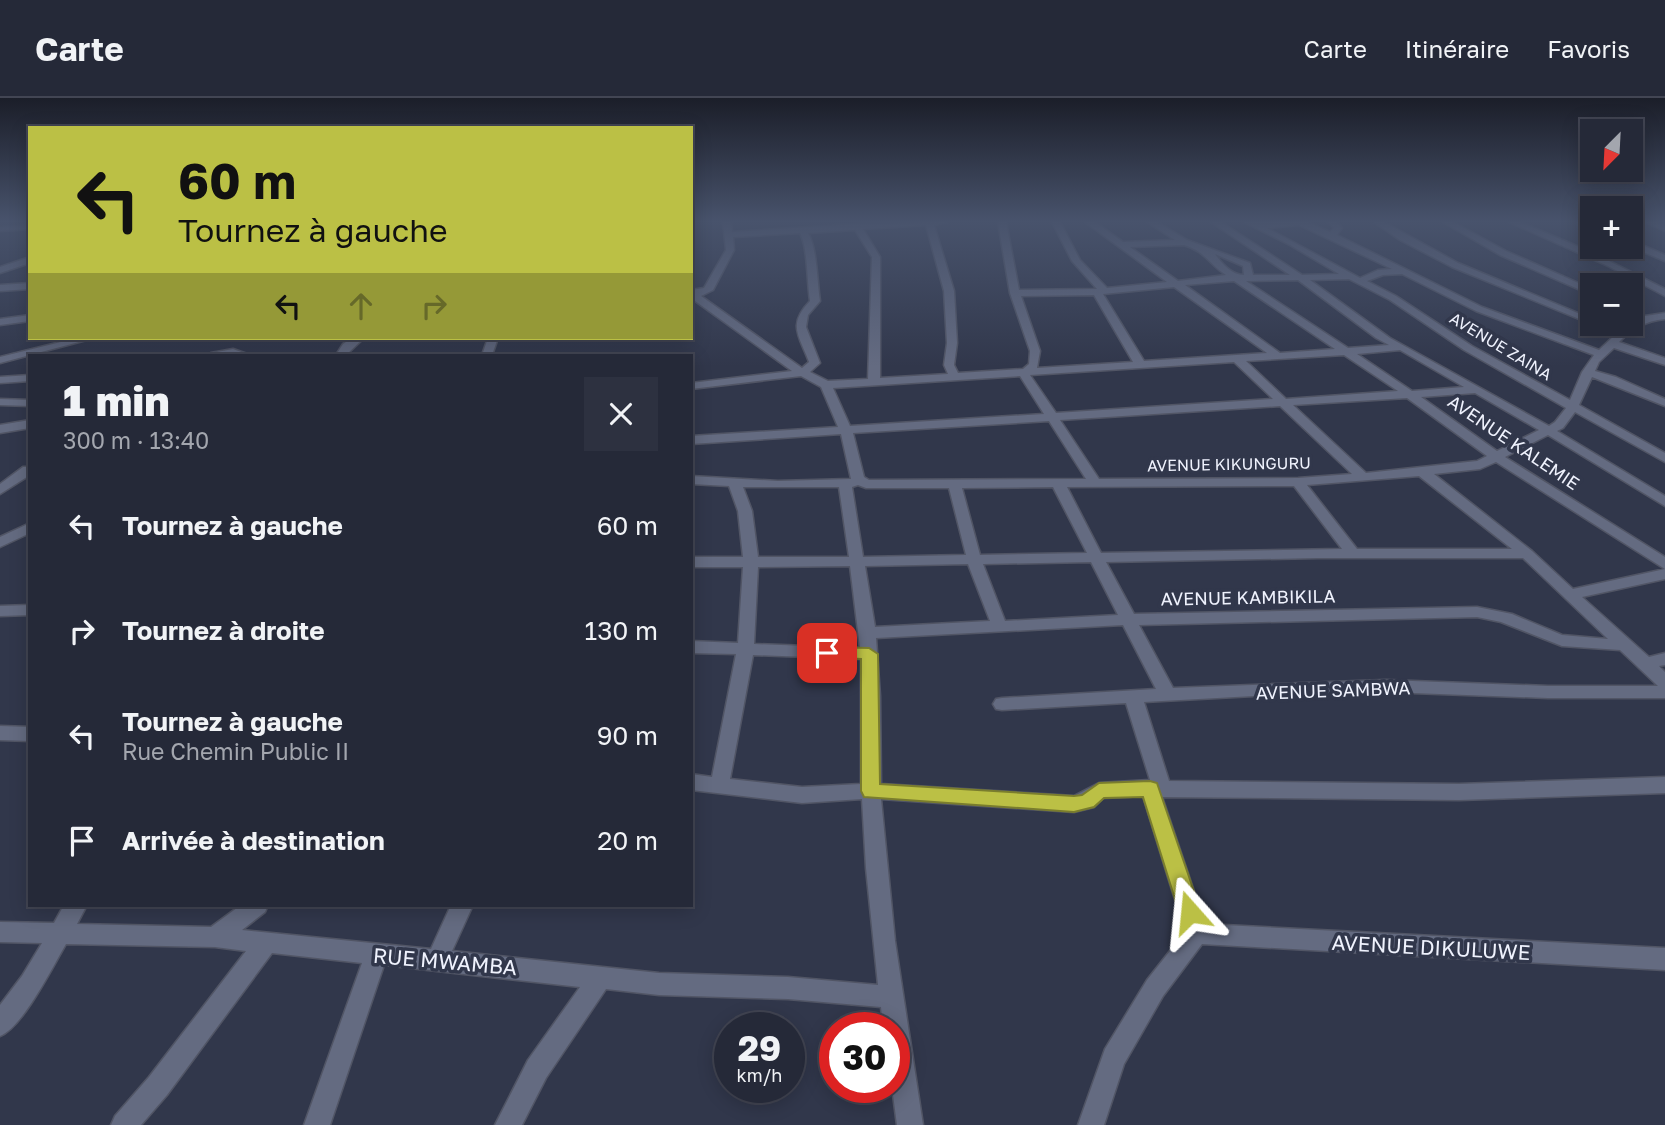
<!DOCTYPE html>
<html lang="fr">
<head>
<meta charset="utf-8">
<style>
	body { margin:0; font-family:"Golos Text",sans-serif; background:#2d3140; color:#f1f3f6; height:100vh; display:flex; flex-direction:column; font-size:26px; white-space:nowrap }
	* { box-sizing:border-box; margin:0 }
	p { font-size:23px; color:#a3a6ae }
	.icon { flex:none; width:38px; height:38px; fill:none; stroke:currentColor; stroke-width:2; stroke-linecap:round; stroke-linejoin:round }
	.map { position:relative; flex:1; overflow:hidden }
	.side { position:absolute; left:28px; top:256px; width:665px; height:553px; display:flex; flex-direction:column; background:#252938; border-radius:0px; box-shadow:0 4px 18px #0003,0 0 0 2px #424553 }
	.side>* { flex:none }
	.guide { position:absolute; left:28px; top:28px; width:665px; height:214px; border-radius:0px; box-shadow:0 4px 18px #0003,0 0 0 2px #424553; background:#bbc045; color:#111; overflow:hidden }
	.needle { width:46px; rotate:204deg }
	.controls { position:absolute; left:1580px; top:21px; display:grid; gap:14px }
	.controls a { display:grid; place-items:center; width:63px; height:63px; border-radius:0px; background:#252938; box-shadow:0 4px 18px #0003,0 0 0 2px #424553; font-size:35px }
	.speed { position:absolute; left:714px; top:914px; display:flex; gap:14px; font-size:35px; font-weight:700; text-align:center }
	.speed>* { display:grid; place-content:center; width:91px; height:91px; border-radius:50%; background:#252938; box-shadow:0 4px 18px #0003,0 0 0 2px #424553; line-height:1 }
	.speed small { font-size:18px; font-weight:400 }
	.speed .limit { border:10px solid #d22; background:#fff; color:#111 }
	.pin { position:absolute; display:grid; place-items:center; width:60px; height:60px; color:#fff; margin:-30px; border-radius:14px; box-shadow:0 4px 10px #0006 }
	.me { position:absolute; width:77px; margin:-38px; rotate:342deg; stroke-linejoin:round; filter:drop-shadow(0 0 5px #0008) }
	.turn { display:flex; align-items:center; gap:24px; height:147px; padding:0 35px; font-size:32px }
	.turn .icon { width:91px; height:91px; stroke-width:2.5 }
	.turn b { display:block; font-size:49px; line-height:60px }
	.lanes { display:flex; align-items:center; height:66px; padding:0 35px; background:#0003; justify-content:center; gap:35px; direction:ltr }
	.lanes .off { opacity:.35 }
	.round { display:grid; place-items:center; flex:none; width:74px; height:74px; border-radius:0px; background:#2d3140 }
	.headline { display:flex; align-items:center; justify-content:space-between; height:119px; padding:0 35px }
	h1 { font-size:42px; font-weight:800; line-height:52px }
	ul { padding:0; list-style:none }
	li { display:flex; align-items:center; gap:21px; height:105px; padding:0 35px }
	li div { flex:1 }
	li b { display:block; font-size:26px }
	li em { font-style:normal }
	header { display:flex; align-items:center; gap:42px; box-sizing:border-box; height:98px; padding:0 35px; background:#252938; border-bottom:2px solid #424553 }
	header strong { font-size:33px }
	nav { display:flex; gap:38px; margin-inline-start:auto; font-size:24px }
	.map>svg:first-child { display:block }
</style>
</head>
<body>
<header>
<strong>Carte</strong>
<nav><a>Carte</a><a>Itinéraire</a><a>Favoris</a></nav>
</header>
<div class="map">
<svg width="1665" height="1027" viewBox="0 0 1665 1027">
	<rect width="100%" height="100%" fill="#31374b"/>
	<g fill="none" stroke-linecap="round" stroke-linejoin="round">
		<defs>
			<g id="minor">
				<path d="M 723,124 L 731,124 L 732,134 L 857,126 L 947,124 L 934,127 L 954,193 L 957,245 L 954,267 L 958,275 L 1023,271 L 1029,266 L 1030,253 L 1010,195 L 998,124 L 1006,124 L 1019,192 L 1097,191 L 1072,163 L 1052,124 L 1060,124 L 1080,162 L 1107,190 L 1167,184 L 1085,124 L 1095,124 L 1123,144 L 1175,142 L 1147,124 L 1157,124 L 1187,142 L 1250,165 L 1253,177 L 1290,177 L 1211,124 L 1221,124 L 1302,177 L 1339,176 L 1290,147 L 1244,124 L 1307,124 L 1330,134 L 1334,130 L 1328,124 L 1337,124 L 1342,130 L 1337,137 L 1482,209 L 1599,252 L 1616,236 L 1452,169 L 1400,142 L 1374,124 L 1384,124 L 1458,165 L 1592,221 L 1592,226 L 1607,226 L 1621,231 L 1645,218 L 1665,215 L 1665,221 C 1645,223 1632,231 1619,244 L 1665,260 L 1665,267 L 1614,250 L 1599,264 L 1595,273 L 1616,279 L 1665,301 L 1665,308 L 1592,279 L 1579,307 L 1665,355 L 1665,364 L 1575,314 L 1563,330 L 1557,333 L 1665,398 L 1665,408 L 1548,337 L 1505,359 L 1665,459 L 1665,471 L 1496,364 L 1480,371 L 1434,376 L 1532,453 L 1573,491 L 1665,471 L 1665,481 L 1582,499 L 1649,559 L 1665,555 L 1665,567 L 1659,568 L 1665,574 L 1665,600 L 1548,600 L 1386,594 L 1291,596 L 1144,604 L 1169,683 L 1459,686 L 1665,679 L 1665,695 L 1459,702 L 1162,699 L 1205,826 L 1665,850 L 1665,872 L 1202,846 L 1163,898 L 1124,966 L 1104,1027 L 1078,1027 L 1105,951 L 1147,882 L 1185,834 L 1143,698 L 1103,700 L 1094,709 L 1074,714 L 881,701 L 895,843 L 923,1027 L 897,1027 L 892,989 L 894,989 L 894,929 L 883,929 L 881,909 L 788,901 L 659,897 L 606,891 L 546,980 L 522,1027 L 495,1027 L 528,962 L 580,889 L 384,867 L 330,1027 L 304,1027 L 362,865 L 272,855 L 167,997 L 141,1027 L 111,1027 L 115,1018 L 149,979 L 246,853 L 215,849 L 66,846 C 53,868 23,929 0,938 L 0,907 L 22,878 L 42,845 L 0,844 L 0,824 L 54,825 L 64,807 L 87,807 L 77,826 L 211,829 L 241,807 L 268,807 L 265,814 L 242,832 L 431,851 L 451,807 L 473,807 L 452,853 L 659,875 L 788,879 L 878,887 L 866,770 L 862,701 L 802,705 L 691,692 L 691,676 L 712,679 L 736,556 L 691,555 L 691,543 L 738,545 L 743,469 L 691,469 L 691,459 L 743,459 L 738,413 L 729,388 L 691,386 L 691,378 L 778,383 L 851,381 L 841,336 L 691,346 L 691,338 L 838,329 L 821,289 L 801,278 L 691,291 L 691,285 L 792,273 L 691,200 L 691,192 L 704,190 L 726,152 ZM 926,127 L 944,193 L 947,245 L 944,267 L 948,276 L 880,280 L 880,159 L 863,131 ZM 1299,127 L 1392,171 L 1378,172 L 1360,180 L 1267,130 ZM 855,132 L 872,159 L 868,281 L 828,283 L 810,274 L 820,265 L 806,229 L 808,217 L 820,203 C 817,183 817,150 808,135 ZM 800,135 C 808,150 807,184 810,203 C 787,227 799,237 809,264 L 802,270 L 701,198 L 713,192 L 734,152 L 733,139 ZM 1184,147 C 1205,153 1209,166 1226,177 L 1178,183 L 1130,149 ZM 1215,156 L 1243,168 L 1244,177 C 1232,177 1222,166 1215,156 ZM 1402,176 L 1476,213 L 1594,257 L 1582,274 L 1570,302 L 1472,248 L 1396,198 L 1367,183 L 1383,177 ZM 1349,181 L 1390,202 L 1464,252 L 1566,310 L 1555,324 L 1549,328 L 1390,240 L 1310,182 ZM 1298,182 L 1376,240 L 1389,247 L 1348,250 L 1246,183 ZM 1234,183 L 1335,251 L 1280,255 L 1185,187 ZM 1174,189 L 1267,255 L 1144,263 L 1103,196 ZM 1094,197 L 1133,264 L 1037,270 L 1040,253 L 1021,198 ZM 1400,252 L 1464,289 L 1412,293 L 1357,256 ZM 1344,257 L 1398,293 L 1286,301 L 1246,263 ZM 1234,264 L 1273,301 L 1056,315 L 1030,277 ZM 1020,278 L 1044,316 L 850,328 L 833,290 ZM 1475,295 L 1539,332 L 1497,353 L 1421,299 ZM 1407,300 L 1487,358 L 1477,363 L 1366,375 L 1293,307 ZM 1280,308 L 1352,376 L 1298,380 L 1099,381 L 1060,322 ZM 1049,323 L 1086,381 L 869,382 L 864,379 L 853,335 ZM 1419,378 L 1512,451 L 1357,451 L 1307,387 ZM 858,387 L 866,390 L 949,390 L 966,457 L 863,459 L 852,389 ZM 1294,388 L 1342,451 L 1101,455 L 1067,389 ZM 743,389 L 839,389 L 849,459 L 758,459 L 752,413 ZM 1053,389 L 1087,455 L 980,457 L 962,390 ZM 1318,460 L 1523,460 L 1608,541 L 1562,537 L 1512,516 L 1477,509 L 1134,516 L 1106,464 ZM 1091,464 L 1118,517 L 1005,523 L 983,466 ZM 968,466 L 990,523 L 875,529 L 865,468 ZM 850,468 L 860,550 L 754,546 L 758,469 ZM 1477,519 L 1501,524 L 1562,548 L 1620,552 L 1658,588 L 1548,588 L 1386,582 L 1173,590 L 1139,527 ZM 1123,527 L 1156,591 L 1002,600 L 996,601 L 993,606 L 996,611 L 1002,612 L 1126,605 L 1150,682 L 1099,685 L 1074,698 L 881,686 L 880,598 L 876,540 ZM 753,557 L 861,561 L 861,686 L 802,689 L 730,681 Z"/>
				<path d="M 1443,124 L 1453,124 L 1506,153 L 1592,191 L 1592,197 L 1500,157 Z"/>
				<path d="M 1509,124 L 1520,124 L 1579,149 L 1631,149 L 1633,143 L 1665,157 L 1665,163 L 1641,153 L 1589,153 L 1665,191 L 1665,198 L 1608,168 Z"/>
				<path d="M 1576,124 L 1592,126 L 1592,131 L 1577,126 Z"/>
				<path d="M 1645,124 L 1656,124 L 1665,128 L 1665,133 Z"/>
				<path d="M 30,127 L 30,131 L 0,133 L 0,129 Z"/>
				<path d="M 30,159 L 30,165 L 0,175 L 0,169 Z"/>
				<path d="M 30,185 L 30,191 L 0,193 L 0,187 Z"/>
				<path d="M 30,217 L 30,223 L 0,227 L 0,221 Z"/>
				<path d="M 77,240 L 94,240 L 0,265 L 0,259 Z"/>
				<path d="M 352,240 L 364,240 L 346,257 L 336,257 L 343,246 Z"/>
				<path d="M 488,240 L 498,240 L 492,257 L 482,257 Z"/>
				<path d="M 233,251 L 250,257 L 210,257 L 211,255 Z"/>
				<path d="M 30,277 L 30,283 L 0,285 L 0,279 Z"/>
				<path d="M 0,301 L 30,302 L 30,308 L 0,307 Z"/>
				<path d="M 30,322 L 30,330 L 0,335 L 0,327 Z"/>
				<path d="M 23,369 L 30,369 L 30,377 L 0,396 L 0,386 Z"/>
				<path d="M 30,425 L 30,435 L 0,449 L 0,439 Z"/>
				<path d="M 30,507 L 30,517 L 0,518 L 0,508 Z"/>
				<path d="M 0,628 L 30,629 L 30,643 L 0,642 Z"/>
			</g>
		</defs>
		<!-- minor casing -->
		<use href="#minor" stroke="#515565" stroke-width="3"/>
		<!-- minor -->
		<use href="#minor" fill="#646b81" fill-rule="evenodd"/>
	</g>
	<!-- sky -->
	<linearGradient id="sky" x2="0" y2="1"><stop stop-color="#1b1e29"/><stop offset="0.46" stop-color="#48536c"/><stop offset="1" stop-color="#48536c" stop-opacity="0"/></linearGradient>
	<rect width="1665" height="268" fill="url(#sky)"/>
	<!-- route -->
	<path fill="#bbc045" stroke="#7a7d2d" stroke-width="2" d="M 827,549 L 869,550 L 878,556 L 880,686 L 1074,698 L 1082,697 L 1099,685 L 1150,683 L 1157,685 L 1201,814 L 1198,821 L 1190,824 L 1182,821 L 1179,814 L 1143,699 L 1104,700 L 1094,709 L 1074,714 L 864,699 L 861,693 L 861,561 L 821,559 L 819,555 L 821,551 Z"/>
	<g text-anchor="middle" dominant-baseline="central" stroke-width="7" stroke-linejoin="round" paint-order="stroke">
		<!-- far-street labels -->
		<g font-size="16" fill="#eff2fd" stroke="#31374b">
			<text transform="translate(1501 248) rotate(31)">AVENUE ZAINA</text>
			<text transform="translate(1229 366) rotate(-1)">AVENUE KIKUNGURU</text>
		</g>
		<!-- street labels -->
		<g font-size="18" fill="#eff2fd" stroke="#31374b">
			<text transform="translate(1514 344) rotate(34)">AVENUE KALEMIE</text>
			<text transform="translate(1248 499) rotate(-1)">AVENUE KAMBIKILA</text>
			<text transform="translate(1333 592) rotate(-2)">AVENUE SAMBWA</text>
		</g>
		<!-- near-street labels -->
		<g font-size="21" fill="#eff2fd" stroke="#31374b">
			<text transform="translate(1431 849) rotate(3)">AVENUE DIKULUWE</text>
			<text transform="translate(445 863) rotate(5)">RUE MWAMBA</text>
		</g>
	</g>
</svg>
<div class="controls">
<a><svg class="needle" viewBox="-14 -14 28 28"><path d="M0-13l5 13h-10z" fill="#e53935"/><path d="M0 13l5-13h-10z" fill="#a3a6ae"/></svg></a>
<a>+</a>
<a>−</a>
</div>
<div class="speed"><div>29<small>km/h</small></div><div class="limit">30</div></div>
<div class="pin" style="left:827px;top:555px;background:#d93025"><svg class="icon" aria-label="arrive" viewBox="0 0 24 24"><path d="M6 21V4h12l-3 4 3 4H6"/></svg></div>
<svg class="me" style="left:1190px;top:814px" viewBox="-20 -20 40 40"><path d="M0-17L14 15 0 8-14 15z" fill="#bbc045" stroke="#fff" stroke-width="4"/></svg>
<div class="guide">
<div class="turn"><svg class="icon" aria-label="left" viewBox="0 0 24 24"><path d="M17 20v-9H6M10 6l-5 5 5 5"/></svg><div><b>60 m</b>Tournez à gauche</div></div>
<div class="lanes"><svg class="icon" aria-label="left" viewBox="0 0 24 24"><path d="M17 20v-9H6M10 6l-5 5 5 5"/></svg><svg class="icon off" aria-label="ahead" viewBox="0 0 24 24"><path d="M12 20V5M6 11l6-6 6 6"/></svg><svg class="icon off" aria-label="right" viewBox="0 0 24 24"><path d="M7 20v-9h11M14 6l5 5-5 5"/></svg></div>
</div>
<section class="side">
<div class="headline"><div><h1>1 min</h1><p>300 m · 13:40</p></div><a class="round"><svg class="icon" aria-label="close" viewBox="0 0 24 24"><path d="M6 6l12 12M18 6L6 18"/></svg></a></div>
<ul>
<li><svg class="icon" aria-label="left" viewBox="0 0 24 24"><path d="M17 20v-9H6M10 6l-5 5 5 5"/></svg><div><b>Tournez à gauche</b></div><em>60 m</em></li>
<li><svg class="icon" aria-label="right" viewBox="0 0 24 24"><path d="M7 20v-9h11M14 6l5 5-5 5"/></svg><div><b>Tournez à droite</b></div><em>130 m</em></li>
<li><svg class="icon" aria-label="left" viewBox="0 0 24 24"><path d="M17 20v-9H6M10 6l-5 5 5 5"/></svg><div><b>Tournez à gauche</b><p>Rue Chemin Public II</p></div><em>90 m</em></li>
<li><svg class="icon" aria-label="arrive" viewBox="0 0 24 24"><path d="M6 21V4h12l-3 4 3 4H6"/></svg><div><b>Arrivée à destination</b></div><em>20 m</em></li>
</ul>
</section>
</div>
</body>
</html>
